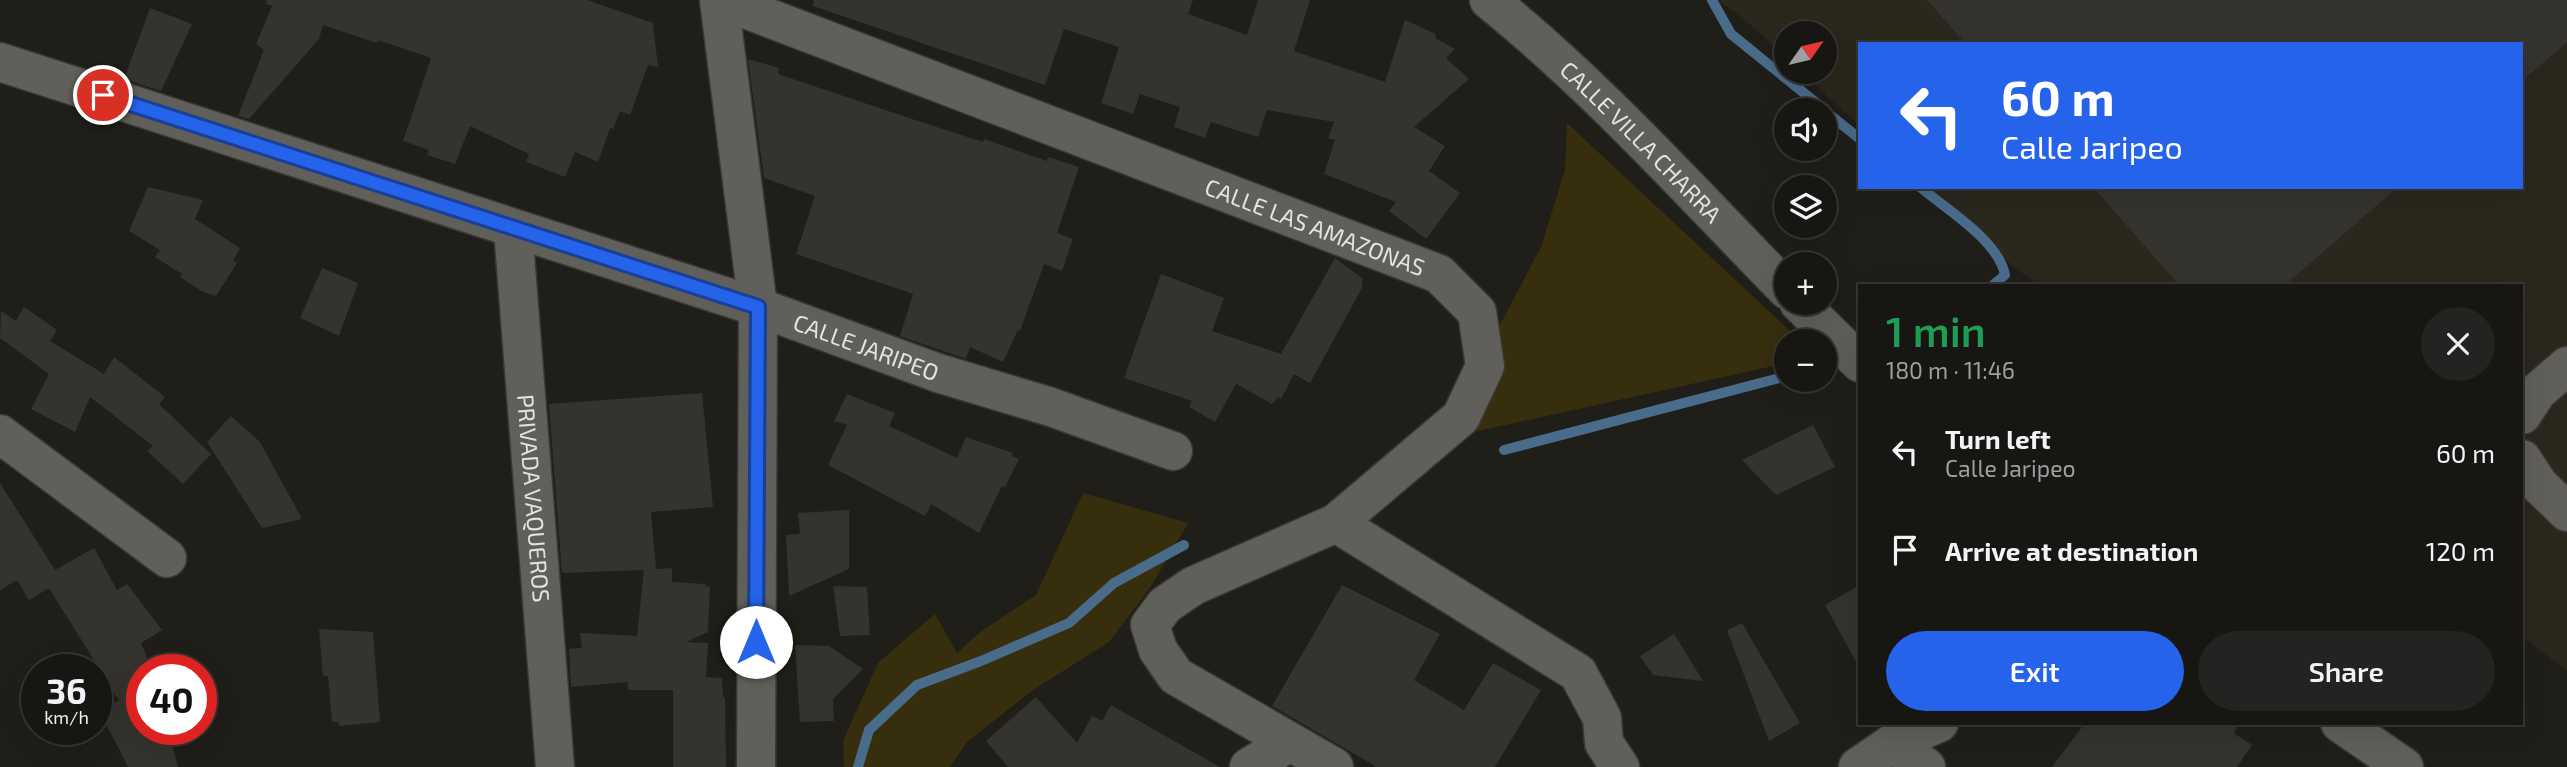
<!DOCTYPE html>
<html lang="en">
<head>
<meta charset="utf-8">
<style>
	body { margin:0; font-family:"Exo 2",sans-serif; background:#242321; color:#f1f3f6; height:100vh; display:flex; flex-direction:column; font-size:26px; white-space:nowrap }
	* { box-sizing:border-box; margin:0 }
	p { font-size:23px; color:#9e9fa0 }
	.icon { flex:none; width:38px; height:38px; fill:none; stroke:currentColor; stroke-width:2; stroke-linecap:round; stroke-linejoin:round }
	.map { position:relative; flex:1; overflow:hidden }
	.details { position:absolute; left:1858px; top:284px; width:665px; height:441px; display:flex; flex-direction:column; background:#171613; border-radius:0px; box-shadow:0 7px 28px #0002,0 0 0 2px #363533 }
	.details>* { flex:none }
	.banner { position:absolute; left:1858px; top:42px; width:665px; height:147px; border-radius:0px; box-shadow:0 7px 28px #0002,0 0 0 2px #363533; background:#2563eb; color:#fff; overflow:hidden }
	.needle { width:46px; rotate:56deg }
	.controls { position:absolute; left:1774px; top:21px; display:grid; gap:14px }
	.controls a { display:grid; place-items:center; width:63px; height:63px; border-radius:50%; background:#171613; box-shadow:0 7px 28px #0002,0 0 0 2px #363533; font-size:35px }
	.speed { position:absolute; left:21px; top:654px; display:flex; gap:14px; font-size:35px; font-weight:700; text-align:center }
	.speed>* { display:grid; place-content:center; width:91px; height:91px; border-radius:50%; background:#171613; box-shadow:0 7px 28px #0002,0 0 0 2px #363533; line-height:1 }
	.speed small { font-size:18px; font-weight:400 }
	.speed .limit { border:10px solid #d22; background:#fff; color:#111 }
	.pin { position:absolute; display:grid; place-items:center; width:60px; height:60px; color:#fff; margin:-30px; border:4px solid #fff; border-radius:50%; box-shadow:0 2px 7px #0007 }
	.me { position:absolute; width:77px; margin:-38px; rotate:0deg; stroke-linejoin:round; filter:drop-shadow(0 0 5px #0008) }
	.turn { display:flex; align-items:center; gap:24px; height:147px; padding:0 28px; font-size:32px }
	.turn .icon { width:91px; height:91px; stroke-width:2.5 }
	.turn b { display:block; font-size:49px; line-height:60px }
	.round { display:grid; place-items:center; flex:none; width:74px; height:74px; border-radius:37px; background:#242321 }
	.head { display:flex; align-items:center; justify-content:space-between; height:119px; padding:0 28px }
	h1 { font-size:42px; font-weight:600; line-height:52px; color:#1e9e55 }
	.action { display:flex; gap:14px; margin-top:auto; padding:14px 28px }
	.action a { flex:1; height:80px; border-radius:42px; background:#2563eb; color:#fff; font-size:28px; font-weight:600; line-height:80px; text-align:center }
	.action a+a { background:#242321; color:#f1f3f6 }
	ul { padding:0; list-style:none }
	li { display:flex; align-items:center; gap:21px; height:98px; padding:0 28px }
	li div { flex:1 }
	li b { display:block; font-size:26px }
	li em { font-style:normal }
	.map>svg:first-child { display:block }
</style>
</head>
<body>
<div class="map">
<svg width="2567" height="767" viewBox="0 0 2567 767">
	<rect width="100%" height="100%" fill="#1f1e19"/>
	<!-- built -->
	<path fill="#2a271d" d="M 1717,0 L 2567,0 L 2567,670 L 2522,637 L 2522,285 L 2039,285 L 2015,268 L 1927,187 L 2522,187 L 2522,44 L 1860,44 L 1860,126 L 1801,72 L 1825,72 L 1825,33 L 1787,33 L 1787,58 L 1738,14 Z"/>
	<!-- green -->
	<g fill="#372e0e">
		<path d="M 1567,123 L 1801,341 L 1787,341 L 1787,363 L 1469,433 L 1483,349 L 1503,319 L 1541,247 L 1565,170 Z"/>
		<path d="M 1083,493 L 1188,523 L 1150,588 L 1109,642 L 1033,690 L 967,742 L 950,767 L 844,767 L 843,741 L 878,663 L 935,614 L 957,653 L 979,633 L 1036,595 Z"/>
	</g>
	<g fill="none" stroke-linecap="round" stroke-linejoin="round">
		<!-- stream -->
		<g stroke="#4a6c8b" stroke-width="10">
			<path d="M 1712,0 L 1731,34 L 1825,110"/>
			<path d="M 1825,111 L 1860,139"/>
			<path d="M 1920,187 C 1946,209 1999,241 2005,275 L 1993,285"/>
			<path d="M 1504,450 L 1787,376"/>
			<path d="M 858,767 L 869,730 L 917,685 L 981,661 L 1069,623 L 1114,583 L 1184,545"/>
		</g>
	</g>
	<!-- building -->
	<g fill="#35332e">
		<path d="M 267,0 L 587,0 L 653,23 L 658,67 L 648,65 L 630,115 L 620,111 L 613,129 L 610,128 L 598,162 L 575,152 L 565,177 L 526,162 L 529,154 L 470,126 L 455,164 L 427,155 L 429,150 L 403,141 L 431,58 L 378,40 L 377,43 L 323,25 L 319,39 L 249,119 L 238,116 L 264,50 L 256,44 L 272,6 L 266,4 Z"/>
		<path d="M 814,0 L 1193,0 L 1188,14 L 1247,35 L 1258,0 L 1310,0 L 1294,51 L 1385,82 L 1405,20 L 1436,34 L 1435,38 L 1455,49 L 1446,58 L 1469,79 L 1414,127 L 1445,146 L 1429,171 L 1460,193 L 1426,239 L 1389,211 L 1396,202 L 1324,174 L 1335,140 L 1328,138 L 1334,122 L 1267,110 L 1258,137 L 1211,122 L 1205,138 L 1174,127 L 1180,107 L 1140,94 L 1133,114 L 1101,103 L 1119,47 L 1064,29 L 1045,85 L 813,6 Z"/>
		<path d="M 1927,0 L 2567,0 L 2567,42 L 2522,81 L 2522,44 L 1966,44 Z"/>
		<path d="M 150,8 L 192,24 L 161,91 L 124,79 Z"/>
		<path d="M 748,59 L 779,68 L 778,74 L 915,120 L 983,142 L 984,139 L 1047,161 L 1048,157 L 1079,167 L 1057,233 L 1073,239 L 1062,271 L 1044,264 L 1020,331 L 1018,330 L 1003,362 L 970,347 L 966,359 L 900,336 L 913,294 L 796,254 L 815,196 L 764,178 Z"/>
		<path d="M 148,187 L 203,200 L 195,219 L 240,248 L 233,261 L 237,263 L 216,296 L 203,292 L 180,277 L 182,274 L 155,257 L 160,250 L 129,231 Z"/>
		<path d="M 2093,187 L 2398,187 L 2285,285 L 2179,285 Z"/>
		<path d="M 1335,258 L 1362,278 L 1362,288 L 1310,383 L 1294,374 L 1281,399 L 1278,397 L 1272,404 L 1236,384 L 1215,422 L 1189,407 L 1192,401 L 1124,378 L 1161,274 L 1224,298 L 1212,331 L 1281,354 Z"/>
		<path d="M 322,268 L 358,283 L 339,336 L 300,318 Z"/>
		<path d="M 24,307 L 57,330 L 50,341 L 104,374 L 114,357 L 165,397 L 159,404 L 211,454 L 183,484 L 147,451 L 153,446 L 90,397 L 75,432 L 31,409 L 49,374 L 0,338 L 1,311 L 16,321 Z"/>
		<path d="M 702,393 L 713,507 L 651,512 L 656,569 L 672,568 L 672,582 L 705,584 L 705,586 L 710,587 L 708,632 L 686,642 L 708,643 L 706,677 L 722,678 L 723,697 L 725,697 L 726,767 L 673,767 L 673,690 L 628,690 L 628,682 L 571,687 L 569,649 L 582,648 L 580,633 L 637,636 L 644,570 L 562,573 L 549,404 Z"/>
		<path d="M 847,394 L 895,413 L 889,426 L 957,458 L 966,437 L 1013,453 L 1012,456 L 1019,459 L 1005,487 L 1002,486 L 979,533 L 931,504 L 925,516 L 828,465 L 847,425 L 834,421 Z"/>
		<path d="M 231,416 L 260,442 L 302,519 L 262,528 L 207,442 Z"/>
		<path d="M 1813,425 L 1835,467 L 1776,495 L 1742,460 Z"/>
		<path d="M 0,483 L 55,570 L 94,548 L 117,590 L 127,584 L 162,630 L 141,643 L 152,670 L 142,670 L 142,730 L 168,730 L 178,767 L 128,767 L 99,710 L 119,700 L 99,674 L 100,670 L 49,588 L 29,600 L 17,580 L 0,590 Z"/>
		<path d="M 849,510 L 849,569 L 789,596 L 786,535 L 800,534 L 798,513 Z"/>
		<path d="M 1342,585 L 1440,634 L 1414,680 L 1464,710 L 1493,663 L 1541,690 L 1495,767 L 1377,767 L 1272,706 Z"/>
		<path d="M 1860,585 L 1860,669 L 1825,605 Z"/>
		<path d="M 833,586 L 867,587 L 870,635 L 840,636 Z"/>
		<path d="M 1742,623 L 1800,723 L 1769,741 L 1727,630 Z"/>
		<path d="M 319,629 L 373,632 L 380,722 L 339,726 L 339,722 L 332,722 L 328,676 L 323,676 Z"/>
		<path d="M 1674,634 L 1703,681 L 1653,675 L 1640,656 Z"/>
		<path d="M 795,645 L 829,646 L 863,669 L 833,699 L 834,721 L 800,722 Z"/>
		<path d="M 1036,697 L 1077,743 L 1092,716 L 1102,721 L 1111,705 L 1220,767 L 1008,767 L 986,741 Z"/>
		<path d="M 2085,723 L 2240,723 L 2234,733 L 2252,745 L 2237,767 L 2052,767 Z"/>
	</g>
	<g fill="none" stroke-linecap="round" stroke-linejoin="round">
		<defs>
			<g id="minor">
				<path d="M 719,0 L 758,307 L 756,767"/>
				<path id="s1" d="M 722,0 L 1439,274 L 1477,312 L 1485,366 L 1461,417 L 1336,523 L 1193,586 L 1165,605 L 1150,625 L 1158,650 L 1176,676 L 1334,767"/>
				<path id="s2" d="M 1489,0 C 1597,87 1690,191 1787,290"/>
				<path id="s3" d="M 0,62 L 758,307 L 938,373 L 1051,407 L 1173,451"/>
				<path id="s4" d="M 513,229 L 555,767"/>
				<path d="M 1799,303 L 1860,363"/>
				<path d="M 2522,415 L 2537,392 L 2567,366"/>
				<path d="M 0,434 L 167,558"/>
				<path d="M 2522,459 L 2539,485 L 2567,512"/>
				<path d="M 1336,523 L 1578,673 L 1602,718 L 1604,743 L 1620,767"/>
				<path d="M 2340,723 L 2404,767"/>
				<path d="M 1893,743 L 1926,767"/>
				<path d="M 1249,767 L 1290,742"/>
				<path d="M 1858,767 L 1893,743 L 1939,723"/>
			</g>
		</defs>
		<!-- minor casing -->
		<use href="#minor" stroke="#393835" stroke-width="41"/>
		<!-- minor -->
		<use href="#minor" stroke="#605f59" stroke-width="38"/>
	</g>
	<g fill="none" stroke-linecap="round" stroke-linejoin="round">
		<defs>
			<path id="route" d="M 103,95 L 758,307 L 756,642"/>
		</defs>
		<!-- route casing -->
		<use href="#route" stroke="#184099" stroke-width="18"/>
		<!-- route -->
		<use href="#route" stroke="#2563eb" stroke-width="12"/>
	</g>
	<g text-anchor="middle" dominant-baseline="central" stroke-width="5" stroke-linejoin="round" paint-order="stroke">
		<!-- street labels -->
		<g font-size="23" fill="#e4e3e0" stroke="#1f1e19">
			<text stroke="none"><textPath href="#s2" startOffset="208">CALLE VILLA CHARRA</textPath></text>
			<text stroke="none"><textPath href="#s1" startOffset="635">CALLE LAS AMAZONAS</textPath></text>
			<text stroke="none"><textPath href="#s3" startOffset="912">CALLE JARIPEO</textPath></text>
			<text stroke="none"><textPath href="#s4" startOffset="270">PRIVADA VAQUEROS</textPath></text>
		</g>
	</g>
</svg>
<div class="controls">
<a><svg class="needle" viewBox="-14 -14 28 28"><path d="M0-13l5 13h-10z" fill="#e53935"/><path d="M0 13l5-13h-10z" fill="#9e9fa0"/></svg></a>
<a><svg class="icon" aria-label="sound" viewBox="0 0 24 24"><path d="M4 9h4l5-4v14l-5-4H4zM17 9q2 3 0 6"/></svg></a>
<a><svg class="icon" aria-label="layers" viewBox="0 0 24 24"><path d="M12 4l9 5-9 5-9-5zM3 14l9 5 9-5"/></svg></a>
<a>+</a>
<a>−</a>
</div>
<div class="speed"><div>36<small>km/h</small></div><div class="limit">40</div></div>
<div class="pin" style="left:103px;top:95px;background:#d93025"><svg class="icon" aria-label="arrive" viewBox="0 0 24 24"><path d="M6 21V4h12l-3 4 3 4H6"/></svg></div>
<svg class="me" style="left:756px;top:642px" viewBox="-20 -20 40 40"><circle r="19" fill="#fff"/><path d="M0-13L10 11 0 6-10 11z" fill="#2563eb"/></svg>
<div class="banner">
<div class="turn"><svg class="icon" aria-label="left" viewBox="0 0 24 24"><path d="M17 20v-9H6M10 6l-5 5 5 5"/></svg><div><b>60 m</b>Calle Jaripeo</div></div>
</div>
<section class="details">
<div class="head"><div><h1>1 min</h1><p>180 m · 11:46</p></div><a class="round"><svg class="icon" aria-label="close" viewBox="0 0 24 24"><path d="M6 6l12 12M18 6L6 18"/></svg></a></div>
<ul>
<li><svg class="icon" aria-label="left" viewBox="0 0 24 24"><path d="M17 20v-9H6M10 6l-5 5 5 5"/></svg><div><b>Turn left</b><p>Calle Jaripeo</p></div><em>60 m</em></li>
<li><svg class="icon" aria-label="arrive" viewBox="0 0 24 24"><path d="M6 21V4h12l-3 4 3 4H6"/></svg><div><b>Arrive at destination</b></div><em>120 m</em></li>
</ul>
<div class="action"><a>Exit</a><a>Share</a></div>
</section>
</div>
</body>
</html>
